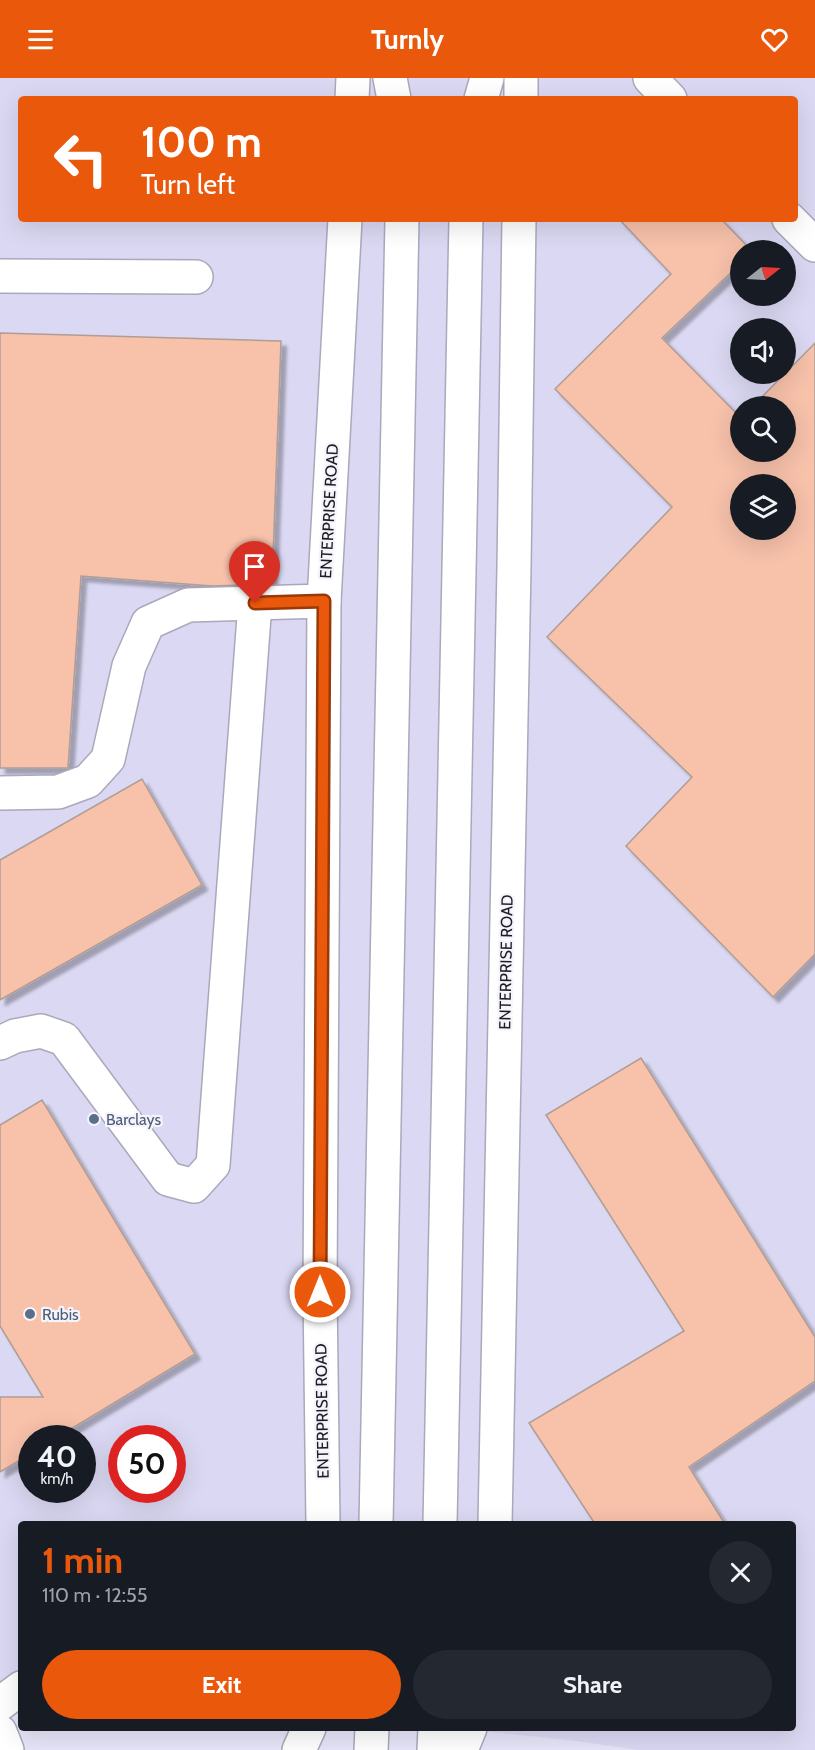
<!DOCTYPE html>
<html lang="en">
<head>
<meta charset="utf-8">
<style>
	body { margin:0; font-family:Cabin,sans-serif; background:#242831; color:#f1f3f6; height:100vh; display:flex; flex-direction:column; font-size:22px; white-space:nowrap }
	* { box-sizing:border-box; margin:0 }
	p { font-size:20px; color:#9ea1a6 }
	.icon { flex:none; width:33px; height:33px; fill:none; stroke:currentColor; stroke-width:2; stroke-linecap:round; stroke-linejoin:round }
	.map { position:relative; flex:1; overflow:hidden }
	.details { position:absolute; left:18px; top:1443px; width:778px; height:210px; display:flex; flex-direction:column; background:#171b24; border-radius:6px; box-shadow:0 6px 24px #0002 }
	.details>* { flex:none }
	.top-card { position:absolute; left:18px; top:18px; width:780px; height:126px; border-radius:6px; box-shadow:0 6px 24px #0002; background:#ea580c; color:#fff; overflow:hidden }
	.needle { width:39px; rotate:72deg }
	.buttons { position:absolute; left:730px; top:162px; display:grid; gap:12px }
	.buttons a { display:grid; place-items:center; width:66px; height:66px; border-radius:50%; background:#171b24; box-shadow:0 6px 24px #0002; font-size:30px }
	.speed { position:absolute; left:18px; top:1347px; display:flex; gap:12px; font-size:30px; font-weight:700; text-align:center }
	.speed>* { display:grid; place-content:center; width:78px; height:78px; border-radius:50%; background:#171b24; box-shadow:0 6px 24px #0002; line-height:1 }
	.speed small { font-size:15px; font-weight:400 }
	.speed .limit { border:9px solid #d22; background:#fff; color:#111 }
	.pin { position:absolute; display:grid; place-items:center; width:51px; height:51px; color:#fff; margin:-62px -26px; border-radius:50% 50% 50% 0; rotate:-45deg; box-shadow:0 0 6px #0007 }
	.pin .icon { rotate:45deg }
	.me { position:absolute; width:66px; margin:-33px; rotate:0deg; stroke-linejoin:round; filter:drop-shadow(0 0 4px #0008) }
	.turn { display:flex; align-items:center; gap:21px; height:126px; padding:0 24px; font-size:27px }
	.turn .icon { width:78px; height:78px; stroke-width:2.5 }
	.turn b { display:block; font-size:42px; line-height:51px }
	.round { display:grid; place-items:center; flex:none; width:63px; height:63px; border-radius:32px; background:#242831 }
	.summary { display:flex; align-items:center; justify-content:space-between; height:102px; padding:0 24px }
	h1 { font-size:36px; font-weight:700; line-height:45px; color:#ea580c }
	.action { display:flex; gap:12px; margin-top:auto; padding:12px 24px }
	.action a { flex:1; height:69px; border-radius:36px; background:#ea580c; color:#fff; font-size:24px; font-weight:700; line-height:69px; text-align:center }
	.action a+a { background:#242831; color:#f1f3f6 }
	header { display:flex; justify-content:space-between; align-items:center; height:78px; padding:0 24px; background:#ea580c; color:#fff; font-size:27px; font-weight:700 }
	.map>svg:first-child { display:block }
</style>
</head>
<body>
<header><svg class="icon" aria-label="menu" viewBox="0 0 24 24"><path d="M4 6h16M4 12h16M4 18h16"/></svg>Turnly<svg class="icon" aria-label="heart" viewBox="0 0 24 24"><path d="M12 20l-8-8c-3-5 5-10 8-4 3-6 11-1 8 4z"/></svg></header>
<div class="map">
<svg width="815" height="1672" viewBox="0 0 815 1672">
	<defs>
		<filter id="shadow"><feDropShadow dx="5.5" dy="5.5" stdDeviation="1.5" flood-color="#0004"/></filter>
	</defs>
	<rect width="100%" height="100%" fill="#e7e5f9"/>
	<!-- built -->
	<path fill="#dbd8f3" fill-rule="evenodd" d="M 0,0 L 815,0 L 815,1672 L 638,1672 L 569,1662 L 450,1650 L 794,1650 L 794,1446 L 21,1446 L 21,1609 L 0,1607 ZM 21,21 L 795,21 L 795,141 L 21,141 ZM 741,172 L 786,172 L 786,218 L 741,218 ZM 741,250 L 786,250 L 786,296 L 741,296 ZM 741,328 L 786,328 L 786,374 L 741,374 ZM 741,406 L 786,406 L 786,452 L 741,452 ZM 32,1360 L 82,1360 L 82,1412 L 32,1412 ZM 122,1360 L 172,1360 L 172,1412 L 122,1412 Z"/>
	<!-- building -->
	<g fill="#f7c1aa" stroke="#b09d95" stroke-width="1.5" fill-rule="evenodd" filter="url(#shadow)">
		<path d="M 619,141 L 721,141 L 751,172 L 741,172 L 741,185 L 662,260 L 741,340 L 741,374 L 786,374 L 786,328 L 753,328 L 815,265 L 815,876 L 773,919 L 626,768 L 692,699 L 547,559 L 672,429 L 555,311 L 671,196 ZM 741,406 L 786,406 L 786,452 L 741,452 Z"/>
		<path d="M 0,255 L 281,263 L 272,506 L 212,508 L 81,498 L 68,690 L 0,690 Z"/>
		<path d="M 142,701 L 202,807 L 0,922 L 0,782 Z"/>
		<path d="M 641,980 L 815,1259 L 815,1303 L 689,1389 L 725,1446 L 595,1446 L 529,1345 L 684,1253 L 546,1037 Z"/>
		<path d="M 42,1022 L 195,1276 L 56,1360 L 32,1360 L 32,1375 L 0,1394 L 0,1319 L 43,1319 L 0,1248 L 0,1047 Z"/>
	</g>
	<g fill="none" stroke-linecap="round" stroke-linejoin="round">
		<defs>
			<g id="minor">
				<path d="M 650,0 L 670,21"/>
				<path d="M 789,141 L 815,167"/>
				<path d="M 0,198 L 196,199"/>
				<path d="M 0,715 L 58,714 L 88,703 L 108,681 L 129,588 L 148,545 L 188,527 L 324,523"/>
				<path d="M 0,965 L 15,958 L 41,953 L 64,961 L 168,1101 L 194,1108 L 213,1087 L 255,525"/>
				<path d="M 0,1626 L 21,1610"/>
				<path d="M 0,1654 L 7,1672"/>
			</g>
			<g id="major">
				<path d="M 390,0 L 394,21"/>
				<path d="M 352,21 L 353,0"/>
				<path d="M 481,21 L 487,0"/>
				<path d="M 521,21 L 521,0"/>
				<path d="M 323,1446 L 320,1214 L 324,523 L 345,141"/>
				<path d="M 376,1446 L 402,141"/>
				<path d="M 440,1446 L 466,141"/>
				<path d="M 495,1446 L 514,489 L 519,141"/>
				<path d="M 299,1672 L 309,1650"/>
				<path d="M 371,1672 L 372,1650"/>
				<path d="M 434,1672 L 435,1650"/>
				<path d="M 461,1672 L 470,1650"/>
			</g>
		</defs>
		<!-- minor casing -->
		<use href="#minor" stroke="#aaa8ba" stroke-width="36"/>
		<!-- major casing -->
		<use href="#major" stroke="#aaa8ba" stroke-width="36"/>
		<!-- minor -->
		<use href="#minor" stroke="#fff" stroke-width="33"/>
		<!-- major -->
		<use href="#major" stroke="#fff" stroke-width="33"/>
	</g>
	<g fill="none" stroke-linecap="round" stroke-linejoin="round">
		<defs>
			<path id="route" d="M 255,525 L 324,523 L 320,1214"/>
		</defs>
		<!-- route casing -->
		<use href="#route" stroke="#983908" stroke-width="15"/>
		<!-- route -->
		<use href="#route" stroke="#ea580c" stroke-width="10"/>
	</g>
	<!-- markers -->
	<g fill="#5c6f8a" stroke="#f5f4fc" stroke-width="2">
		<circle cx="94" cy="1041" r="6"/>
		<circle cx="30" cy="1236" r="6"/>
	</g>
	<g text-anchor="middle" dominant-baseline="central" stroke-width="4.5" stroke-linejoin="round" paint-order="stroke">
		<!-- street labels -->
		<g font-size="16" fill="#1d1d23" stroke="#f5f4fc">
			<text transform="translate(329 433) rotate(-87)">ENTERPRISE ROAD</text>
			<text transform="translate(506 884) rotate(-89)">ENTERPRISE ROAD</text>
			<text transform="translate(322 1333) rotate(-91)">ENTERPRISE ROAD</text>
		</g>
		<!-- service labels -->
		<g font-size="16" fill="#4e5e75" stroke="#f5f4fc" text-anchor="start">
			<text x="106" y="1041">Barclays</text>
			<text x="42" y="1236">Rubis</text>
		</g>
	</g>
</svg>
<div class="buttons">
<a><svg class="needle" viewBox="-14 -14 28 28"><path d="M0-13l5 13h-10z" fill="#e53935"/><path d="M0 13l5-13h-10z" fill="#9ea1a6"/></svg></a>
<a><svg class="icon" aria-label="sound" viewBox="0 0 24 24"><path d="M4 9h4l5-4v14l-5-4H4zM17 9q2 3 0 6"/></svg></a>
<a><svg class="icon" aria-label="search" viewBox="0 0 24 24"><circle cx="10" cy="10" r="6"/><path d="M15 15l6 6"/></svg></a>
<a><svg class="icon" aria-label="layers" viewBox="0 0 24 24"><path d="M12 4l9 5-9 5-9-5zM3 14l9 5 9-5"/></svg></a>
</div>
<div class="speed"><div>40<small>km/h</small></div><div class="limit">50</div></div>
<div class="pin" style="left:255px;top:525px;background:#d93025"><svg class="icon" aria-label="arrive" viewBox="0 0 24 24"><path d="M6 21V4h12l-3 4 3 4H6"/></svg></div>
<svg class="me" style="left:320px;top:1214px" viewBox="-20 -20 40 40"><circle r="17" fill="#ea580c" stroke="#fff" stroke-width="3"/><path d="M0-11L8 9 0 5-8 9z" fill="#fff"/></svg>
<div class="top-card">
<div class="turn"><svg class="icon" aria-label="left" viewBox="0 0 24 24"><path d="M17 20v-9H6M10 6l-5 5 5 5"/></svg><div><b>100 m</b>Turn left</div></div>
</div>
<section class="details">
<div class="summary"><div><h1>1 min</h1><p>110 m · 12:55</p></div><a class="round"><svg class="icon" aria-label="close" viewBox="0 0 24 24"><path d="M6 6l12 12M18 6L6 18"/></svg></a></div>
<div class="action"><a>Exit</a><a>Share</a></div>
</section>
</div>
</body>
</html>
